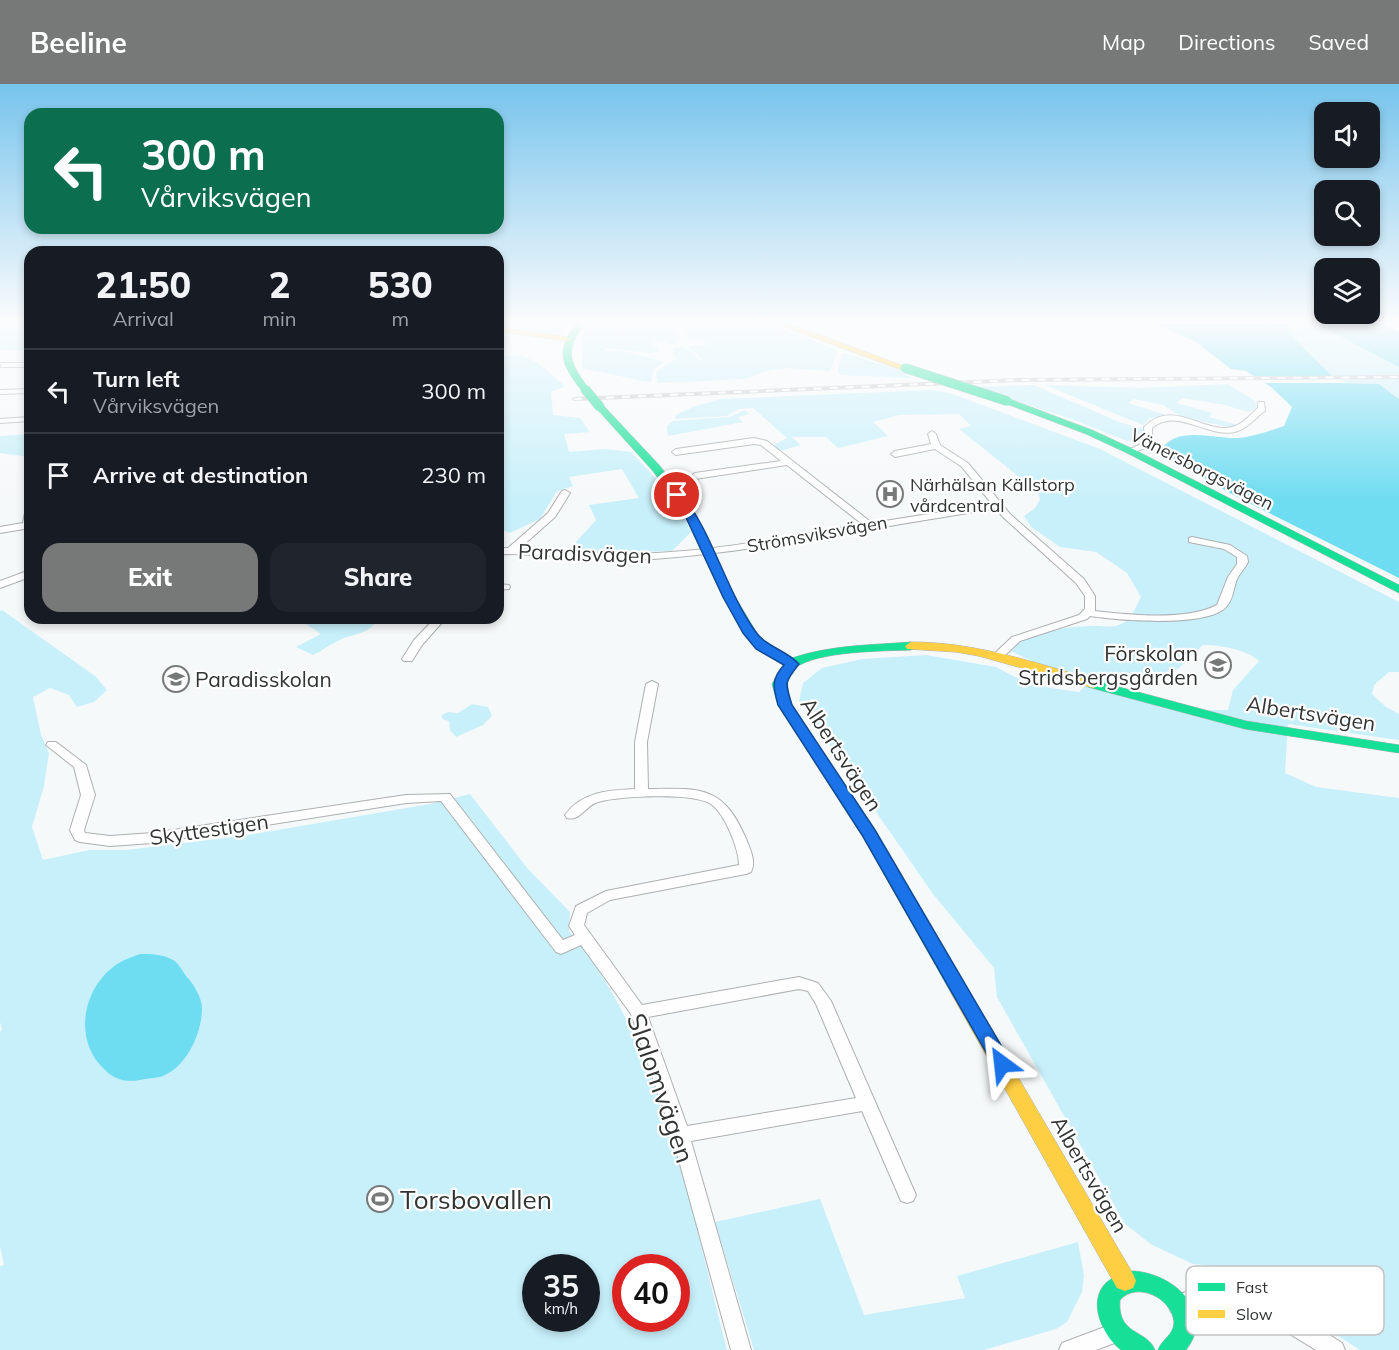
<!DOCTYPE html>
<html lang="en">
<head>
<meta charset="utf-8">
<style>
	body { margin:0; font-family:Mulish,sans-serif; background:#20242c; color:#f1f3f6; height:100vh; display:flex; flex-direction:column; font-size:22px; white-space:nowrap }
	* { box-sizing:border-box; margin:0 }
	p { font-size:20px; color:#9ea1a6 }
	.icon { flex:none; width:33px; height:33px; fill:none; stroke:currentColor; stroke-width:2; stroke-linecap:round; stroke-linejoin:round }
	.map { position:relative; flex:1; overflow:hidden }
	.sheet { position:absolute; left:24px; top:162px; width:480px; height:378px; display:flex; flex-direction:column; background:#171b24; border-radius:18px; box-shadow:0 3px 9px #0003 }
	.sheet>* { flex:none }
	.hud { position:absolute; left:24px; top:24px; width:480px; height:126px; border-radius:18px; box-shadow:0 3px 9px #0003; background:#0b6e4f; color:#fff; overflow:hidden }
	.buttons { position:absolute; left:1314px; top:18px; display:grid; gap:12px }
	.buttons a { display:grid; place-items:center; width:66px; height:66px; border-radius:12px; background:#171b24; box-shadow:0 3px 9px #0003; font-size:30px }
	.speed { position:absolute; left:522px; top:1170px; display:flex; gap:12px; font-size:30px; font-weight:700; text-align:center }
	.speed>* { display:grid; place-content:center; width:78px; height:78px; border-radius:50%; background:#171b24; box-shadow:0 3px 9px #0003; line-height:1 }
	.speed small { font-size:15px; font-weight:400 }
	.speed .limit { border:9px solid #d22; background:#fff; color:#111 }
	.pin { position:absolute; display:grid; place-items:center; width:51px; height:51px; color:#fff; margin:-26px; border:3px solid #fff; border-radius:50%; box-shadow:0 2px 6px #0007 }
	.me { position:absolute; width:66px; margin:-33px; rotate:330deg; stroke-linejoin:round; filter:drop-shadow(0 0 4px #0008) }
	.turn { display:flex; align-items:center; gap:21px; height:126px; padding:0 18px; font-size:27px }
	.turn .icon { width:78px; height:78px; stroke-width:2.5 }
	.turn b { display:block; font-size:42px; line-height:51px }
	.eta { display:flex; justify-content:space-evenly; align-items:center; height:102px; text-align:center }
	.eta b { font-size:36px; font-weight:800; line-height:42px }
	.cta { display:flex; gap:12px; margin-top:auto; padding:12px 18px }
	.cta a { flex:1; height:69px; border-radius:18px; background:#777979; color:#fff; font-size:24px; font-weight:800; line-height:69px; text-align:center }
	.cta a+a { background:#20242c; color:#f1f3f6 }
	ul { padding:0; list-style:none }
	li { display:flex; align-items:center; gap:18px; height:84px; padding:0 18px; border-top:2px solid #363941 }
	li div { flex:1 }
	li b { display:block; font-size:22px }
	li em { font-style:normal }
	header { display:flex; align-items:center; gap:36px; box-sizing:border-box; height:84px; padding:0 30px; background:#777979; color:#fff }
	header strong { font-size:28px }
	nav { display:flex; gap:33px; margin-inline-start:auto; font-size:21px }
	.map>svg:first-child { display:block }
</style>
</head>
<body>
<header>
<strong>Beeline</strong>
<nav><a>Map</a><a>Directions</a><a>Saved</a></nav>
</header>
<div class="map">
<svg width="1399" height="1266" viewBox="0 0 1399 1266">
	<rect width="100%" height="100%" fill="#f6f9fa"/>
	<!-- green -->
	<g fill="#c8f0fa" fill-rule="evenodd">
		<path d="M 0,239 L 30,239 L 30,267 L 0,266 Z"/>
		<path d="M 498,239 L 574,239 C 555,257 519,251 498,239 Z"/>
		<path d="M 591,239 L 610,239 L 607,242 L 622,245 L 631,239 L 673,239 L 682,256 L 675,256 L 676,260 L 670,261 L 667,256 L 651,259 L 660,267 L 651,269 L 605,264 L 606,267 L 624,267 L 664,278 L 653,286 L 651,298 L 643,297 L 582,284 L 583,249 Z"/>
		<path d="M 680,239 L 767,239 L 838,266 L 830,287 L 789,284 L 770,286 L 744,295 L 658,299 L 656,288 L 678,274 L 674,273 L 673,264 L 684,262 L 700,276 L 703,276 L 687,262 L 706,261 L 704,255 L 690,255 Z"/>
		<path d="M 1287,239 L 1315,239 L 1399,283 L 1399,315 L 1379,300 L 1339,299 C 1325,283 1292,258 1287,239 Z"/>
		<path d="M 845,269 L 906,289 L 911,294 L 841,291 L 838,288 L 841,271 Z"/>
		<path d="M 498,270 C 506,275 513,270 521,272 C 538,276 552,291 565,302 L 551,308 L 553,331 L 580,334 L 590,348 L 564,350 L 569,368 L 605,365 L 631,368 L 677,417 L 691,448 L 672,467 L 606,469 L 568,467 L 596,436 L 589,421 L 639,414 L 622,385 L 569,393 L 573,402 L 557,407 L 540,435 L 510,449 L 498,444 Z"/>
		<path d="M 1228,300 L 1255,317 L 1257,324 L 1249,328 L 1225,321 L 1183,314 L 1176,319 L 1213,329 L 1209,333 L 1238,341 L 1233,344 L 1182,333 L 1163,321 L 1134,315 L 1128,319 L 1169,332 L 1150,334 L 1143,341 L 1045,301 L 1140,304 Z"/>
		<path d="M 1034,301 L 1119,338 L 1144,345 L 1144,356 L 1127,357 L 1072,335 L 973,303 Z"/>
		<path d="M 932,306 L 950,309 L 1100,365 L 1399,518 L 1399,588 L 1389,588 L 1374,601 L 1372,610 L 1386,623 L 1399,630 L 1399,656 L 1288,640 L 1285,689 L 1316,703 L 1399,714 L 1399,1266 L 1360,1266 L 1233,1184 L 1193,1180 L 1152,1161 L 1125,1140 L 997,913 L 994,884 L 933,810 L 799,617 L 803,599 L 822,584 L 862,575 L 926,571 L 996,583 L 1017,594 L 1051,604 L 1079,608 L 1093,593 C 1065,586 1035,582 1010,566 C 1028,547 1070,542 1095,542 C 1107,542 1116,545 1126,537 C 1133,532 1137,520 1141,513 L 1127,489 L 1096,468 L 1060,463 L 1031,443 L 1024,432 L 1034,425 L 1040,416 L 1038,408 L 959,345 L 971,342 L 959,330 L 899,331 L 873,338 L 888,352 L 838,364 L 826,353 L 791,353 L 801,361 L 780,367 L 774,361 L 787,354 L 753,324 L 739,325 L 726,332 L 675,335 L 676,331 L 693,323 L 720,315 ZM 1203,561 C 1220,561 1246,565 1259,577 L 1233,606 L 1228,626 L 1196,626 L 1113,601 L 1107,593 L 1135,589 L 1157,594 L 1178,585 Z"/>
		<path d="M 745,326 L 749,330 L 738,333 L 743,338 L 668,352 L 667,342 L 673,337 L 729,333 Z"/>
		<path d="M 30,350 L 30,373 L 0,369 L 0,352 Z"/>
		<path d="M 2,526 L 95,592 L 107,606 L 94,618 L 77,623 L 69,611 L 50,604 L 33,613 L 41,651 L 49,669 L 44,702 L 32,743 L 43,776 L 89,766 L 126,766 L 242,752 L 430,720 L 470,710 L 528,785 L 570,828 L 569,847 C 663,957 691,1128 727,1266 L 0,1266 L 0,1182 L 4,1181 L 0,1162 L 0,948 L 2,945 L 0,938 L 0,527 ZM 536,1184 L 586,1184 L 586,1234 L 536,1234 ZM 626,1184 L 676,1184 L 676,1234 L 626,1234 Z"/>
		<path d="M 297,534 L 377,534 C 373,549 354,550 342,555 C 332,559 322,567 313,571 L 296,563 L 321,550 Z"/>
		<path d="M 472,620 L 488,623 L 492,632 L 483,641 L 456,653 L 450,646 L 449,637 L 442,635 L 442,631 L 448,628 L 458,629 Z"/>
		<path d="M 820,1115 L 864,1231 L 965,1214 L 957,1192 L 1078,1158 L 1084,1191 L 1082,1208 L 1067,1238 L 1056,1245 L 984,1266 L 754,1266 L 715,1138 Z"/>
	</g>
	<!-- water -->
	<g fill="#6edcf1">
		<path d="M 1155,239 L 1287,239 C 1292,258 1325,283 1339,299 L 1379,300 L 1399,315 L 1399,494 L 1239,414 L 1162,371 L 1160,369 C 1173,340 1213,355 1238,354 C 1253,353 1269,347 1284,342 L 1292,323 L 1271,303 L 1246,287 L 1231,285 L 1196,258 Z"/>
		<path d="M 1315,239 L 1383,239 L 1399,248 L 1399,283 Z"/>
		<path d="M 140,870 C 151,870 161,870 171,875 C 178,878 182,886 186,892 C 193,899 202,914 202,924 C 202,949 187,982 163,992 C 158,994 150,994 145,995 C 127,999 116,997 104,985 C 72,955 83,901 119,879 C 125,875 133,873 140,870 Z"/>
	</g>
	<!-- pier -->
	<path fill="#f6f9fa" d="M 1248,292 L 1337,292 L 1347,299 L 1260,299 Z"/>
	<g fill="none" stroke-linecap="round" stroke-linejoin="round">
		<defs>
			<g id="street">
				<path d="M 0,279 L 30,279 L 30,283 L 1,283 Z"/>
				<path d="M 30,305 L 30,309 L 0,310 L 0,306 Z"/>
				<path d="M 1258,318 L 1264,318 L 1265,327 C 1256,333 1249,343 1238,347 C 1209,357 1179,322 1152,344 L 1152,361 L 1130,370 L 1126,367 L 1145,358 L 1144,343 C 1174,312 1206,353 1235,342 C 1244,339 1251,330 1258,324 Z"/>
				<path d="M 30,333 L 30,337 L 0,339 L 0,335 Z"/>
				<path d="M 932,347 L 936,350 L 940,361 L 968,379 L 1010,430 L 1084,495 L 1095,512 L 1095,527 C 1129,531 1187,537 1217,521 L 1228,493 L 1237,480 L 1237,473 L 1224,465 L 1189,458 L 1189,454 L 1192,453 L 1230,461 L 1247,472 L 1248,478 C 1245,484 1241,488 1238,493 C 1233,503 1234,515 1226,523 C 1207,544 1117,536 1090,532 L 1087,535 L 1020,557 L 1001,575 L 993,575 L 991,573 L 993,571 L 1012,553 L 1079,531 L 1085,525 L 1085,512 L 1076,499 L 1004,434 L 996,425 C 882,441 768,467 653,475 C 601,478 550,470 498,470 L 498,464 L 508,464 L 548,429 L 562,407 L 565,406 L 570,409 L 555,433 L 520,464 C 558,466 596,471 635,470 C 711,468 787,453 862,440 L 787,381 L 695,395 L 691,392 L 695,389 L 781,377 L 761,361 L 754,360 L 676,371 L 672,368 L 676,365 L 754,354 L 767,357 L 872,439 L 992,420 L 962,383 L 935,365 L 895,373 L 891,370 L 895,367 L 931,360 L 928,350 Z"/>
				<path d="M 30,426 L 30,444 L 0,449 L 0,443 L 23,439 L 25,429 Z"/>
				<path d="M 30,486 L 30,493 L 0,504 L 0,497 Z"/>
				<path d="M 498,500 L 509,501 L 510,503 L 509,505 L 498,506 Z"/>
				<path d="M 435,534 L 446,534 L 422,561 L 412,577 L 404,577 L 402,575 L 414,556 Z"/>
				<path d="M 652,597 L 658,600 L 647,658 L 648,705 C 703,704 724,702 747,757 C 751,767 756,778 751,788 L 746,790 L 610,816 L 587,829 L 584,841 L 642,921 L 799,893 L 818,899 L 831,917 L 916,1111 L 913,1117 L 907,1119 L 901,1117 L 862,1027 L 691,1057 L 751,1266 L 731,1266 L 672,1051 L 631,930 L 581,861 L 561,870 L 556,868 L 441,717 L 406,719 L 153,759 L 110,762 L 80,758 L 75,756 L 70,746 L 81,711 L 74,683 L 46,661 L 48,658 L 56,658 L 86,681 L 95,711 L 84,746 L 85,749 L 110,752 L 153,749 L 406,711 L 450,710 L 563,856 L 575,851 L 569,842 L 576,822 L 606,807 L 739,781 C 739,765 725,730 711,720 C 692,708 620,712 598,718 C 586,721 580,738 567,734 L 565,731 C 581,708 609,706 635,705 L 635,658 L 646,600 ZM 799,905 L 808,907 L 816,920 L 856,1014 L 687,1042 L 648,933 Z"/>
				<path d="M 1205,1200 C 1250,1195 1305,1236 1342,1259 L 1345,1266 L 1316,1266 L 1267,1236 L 1240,1223 L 1224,1219 L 1201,1220 L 1178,1231 L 1171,1228 L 1168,1221 L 1171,1214 Z"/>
				<path d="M 1118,1238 L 1125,1241 L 1128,1248 L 1125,1255 L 1096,1266 L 1059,1266 L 1062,1259 Z"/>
			</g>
			<g id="fast">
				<path d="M 577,239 L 585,239 C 563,268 570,278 589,305 L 585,308 L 582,307 C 562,281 554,267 577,239 Z"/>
				<path d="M 1007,314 L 1092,346 L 1133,365 L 1399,501 L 1399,509 L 1127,369 L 1086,350 L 1004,319 L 1003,317 Z"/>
				<path d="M 597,321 L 603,321 L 660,382 L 692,425 L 735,513 L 760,554 L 792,574 C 830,561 871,561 911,558 L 917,562 L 911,566 C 883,567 817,567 795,584 C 790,588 788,594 786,600 L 792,621 L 874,746 L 966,904 L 969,909 L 966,914 L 960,916 L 954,914 L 862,751 L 778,621 L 772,600 L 784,580 L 751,559 L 723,513 L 682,425 L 652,386 L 597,325 Z"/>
				<path d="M 1093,596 L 1246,637 L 1399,661 L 1399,669 L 1245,645 L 1088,603 L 1086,600 Z"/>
				<path d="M 1129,1187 C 1169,1186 1218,1226 1186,1266 L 1158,1266 C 1162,1255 1174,1251 1174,1238 C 1172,1214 1137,1197 1120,1216 C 1117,1252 1147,1245 1155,1266 L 1121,1266 C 1103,1252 1086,1217 1107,1198 C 1113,1193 1122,1190 1129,1187 Z"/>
			</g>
			<g id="slow">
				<path d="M 775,239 L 787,239 L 909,284 L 902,286 Z"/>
				<path d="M 498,243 L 567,253 L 571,255 L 567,257 L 498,247 Z"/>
				<path d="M 911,558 C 976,558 1036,579 1098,597 L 1100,600 L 1093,604 L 979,572 L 956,568 L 907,565 L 905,562 Z"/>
				<path d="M 960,902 L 966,904 L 1133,1190 L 1136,1197 L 1133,1204 L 1125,1207 L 1117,1204 L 951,909 L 954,904 Z"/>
			</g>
		</defs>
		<!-- street casing -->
		<use href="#street" stroke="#adafb0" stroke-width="2"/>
		<!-- fast casing -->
		<use href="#fast" stroke="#adafb0" stroke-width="1"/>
		<!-- slow casing -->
		<use href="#slow" stroke="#adafb0" stroke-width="1"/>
		<!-- street -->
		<use href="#street" fill="#fefefe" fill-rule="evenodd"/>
		<!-- fast -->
		<use href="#fast" fill="#16e098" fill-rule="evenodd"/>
		<!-- slow -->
		<use href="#slow" fill="#ffcf43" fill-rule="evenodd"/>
		<defs>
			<path id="rail" d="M 574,315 L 1020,296 L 1399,293"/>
		</defs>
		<!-- rail casing -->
		<use href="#rail" stroke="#c8c9ca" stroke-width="4"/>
		<!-- rail -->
		<use href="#rail" stroke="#fff" stroke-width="2" stroke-dasharray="8" stroke-linecap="butt"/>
		<defs>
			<g id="fast-bridge">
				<path d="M 905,284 L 1007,317"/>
				<path d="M 585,305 L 600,323"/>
			</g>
		</defs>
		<!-- fast-bridge casing -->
		<use href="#fast-bridge" stroke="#adafb0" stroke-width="10" stroke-linecap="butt"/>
		<!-- fast-bridge -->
		<use href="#fast-bridge" stroke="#16e098" stroke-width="9"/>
	</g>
	<!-- sky -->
	<linearGradient id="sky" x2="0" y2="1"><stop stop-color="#77c4ec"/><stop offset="0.57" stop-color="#fbfcfd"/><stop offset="1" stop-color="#fbfcfd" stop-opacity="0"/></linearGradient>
	<rect width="1399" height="417" fill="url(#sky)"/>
	<!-- route -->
	<path fill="#1a73e8" stroke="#114b97" stroke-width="1.5" d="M 673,409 L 681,409 C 713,450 725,504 755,547 C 766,563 786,566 799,580 C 784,599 785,598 792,621 L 875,746 L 1009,975 L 1012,980 L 1009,986 L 1002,988 L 996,986 L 862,751 L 778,621 C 773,603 771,595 784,581 L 756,565 L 743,549 L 723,513 L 682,425 L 672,411 Z"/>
	<!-- icons -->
	<defs>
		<symbol id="hospital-ring" viewBox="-11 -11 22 22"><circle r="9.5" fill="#fff" stroke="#777979" stroke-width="1.5"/><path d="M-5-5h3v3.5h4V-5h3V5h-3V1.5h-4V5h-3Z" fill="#777979"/></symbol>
		<symbol id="school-ring" viewBox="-11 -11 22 22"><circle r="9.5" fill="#fff" stroke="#777979" stroke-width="1.5"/><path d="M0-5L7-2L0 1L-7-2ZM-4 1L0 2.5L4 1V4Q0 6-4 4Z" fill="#777979"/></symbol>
		<symbol id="stadium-ring" viewBox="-11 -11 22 22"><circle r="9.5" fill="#fff" stroke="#777979" stroke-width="1.5"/><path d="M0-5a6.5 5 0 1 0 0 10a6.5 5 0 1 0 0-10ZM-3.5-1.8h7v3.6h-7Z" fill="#777979"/></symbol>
	</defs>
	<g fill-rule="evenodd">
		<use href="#hospital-ring" x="875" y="395" width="30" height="30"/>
		<use href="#school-ring" x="1203" y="566" width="30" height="30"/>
		<use href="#school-ring" x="161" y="580" width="30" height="30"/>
		<use href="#stadium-ring" x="365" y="1100" width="30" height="30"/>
	</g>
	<g text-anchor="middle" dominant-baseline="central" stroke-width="4.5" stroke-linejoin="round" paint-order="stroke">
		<!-- far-street labels -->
		<g font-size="18" fill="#323434" stroke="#fff">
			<text transform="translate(1202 385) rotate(27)">Vänersborgsvägen</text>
			<text transform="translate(817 450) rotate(-10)">Strömsviksvägen</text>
		</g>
		<!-- far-poi labels -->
		<g font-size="18" fill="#323434" stroke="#fff" text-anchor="start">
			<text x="910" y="400">Närhälsan Källstorp<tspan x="910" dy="21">vårdcentral</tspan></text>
		</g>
		<!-- street labels -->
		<g font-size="21" fill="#323434" stroke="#fff">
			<text transform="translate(585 469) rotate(2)">Paradisvägen</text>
			<text transform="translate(1311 629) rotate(9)">Albertsvägen</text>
			<text transform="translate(842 670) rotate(57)">Albertsvägen</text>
			<text transform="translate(209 745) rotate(-8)">Skyttestigen</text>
			<text transform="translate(1090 1090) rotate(60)">Albertsvägen</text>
		</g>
		<!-- poi labels -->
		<g font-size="21" fill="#323434" stroke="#fff" text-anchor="end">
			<text x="1198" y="569">Förskolan<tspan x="1198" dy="24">Stridsbergsgården</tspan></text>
			<text x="195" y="595" text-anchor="start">Paradisskolan</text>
		</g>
		<!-- near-street labels -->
		<g font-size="26" fill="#323434" stroke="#fff">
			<text transform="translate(661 1004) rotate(71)">Slalomvägen</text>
		</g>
		<!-- near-poi labels -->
		<g font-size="26" fill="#323434" stroke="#fff" text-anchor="start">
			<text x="400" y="1115">Torsbovallen</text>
		</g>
	</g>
	<!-- legend -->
	<rect x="1186" y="1182" width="198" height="69" rx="9" fill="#fff" stroke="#c2c2c2" stroke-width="1.5"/>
	<rect x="1198" y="1199" width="27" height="8" fill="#16e098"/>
	<rect x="1198" y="1226" width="27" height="8" fill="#ffcf43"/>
	<g font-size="16" fill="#323434">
		<text x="1236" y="1209">Fast</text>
		<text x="1236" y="1236">Slow</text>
	</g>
</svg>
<div class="buttons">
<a><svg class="icon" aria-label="sound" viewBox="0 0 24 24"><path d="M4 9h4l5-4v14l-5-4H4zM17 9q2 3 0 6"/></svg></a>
<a><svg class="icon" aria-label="search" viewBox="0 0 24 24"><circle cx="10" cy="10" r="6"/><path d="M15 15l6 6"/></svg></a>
<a><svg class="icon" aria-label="layers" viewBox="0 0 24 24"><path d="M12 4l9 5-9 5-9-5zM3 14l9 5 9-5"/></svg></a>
</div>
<div class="speed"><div>35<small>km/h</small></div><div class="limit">40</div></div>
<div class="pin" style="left:677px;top:411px;background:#d93025"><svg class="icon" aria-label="arrive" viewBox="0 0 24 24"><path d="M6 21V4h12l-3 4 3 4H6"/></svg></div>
<svg class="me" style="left:1002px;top:980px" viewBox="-20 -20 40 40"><path d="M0-17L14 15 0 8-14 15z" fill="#1a73e8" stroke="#fff" stroke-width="4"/></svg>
<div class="hud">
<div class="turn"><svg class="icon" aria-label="left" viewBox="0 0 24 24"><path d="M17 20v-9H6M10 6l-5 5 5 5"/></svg><div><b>300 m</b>Vårviksvägen</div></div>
</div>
<section class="sheet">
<div class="eta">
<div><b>21:50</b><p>Arrival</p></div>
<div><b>2</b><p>min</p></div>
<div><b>530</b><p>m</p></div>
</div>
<ul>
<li><svg class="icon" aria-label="left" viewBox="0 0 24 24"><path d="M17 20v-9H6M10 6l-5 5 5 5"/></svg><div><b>Turn left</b><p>Vårviksvägen</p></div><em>300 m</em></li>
<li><svg class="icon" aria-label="arrive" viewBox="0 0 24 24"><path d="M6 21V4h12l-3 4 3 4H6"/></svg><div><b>Arrive at destination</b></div><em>230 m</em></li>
</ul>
<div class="cta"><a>Exit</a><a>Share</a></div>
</section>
</div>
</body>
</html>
